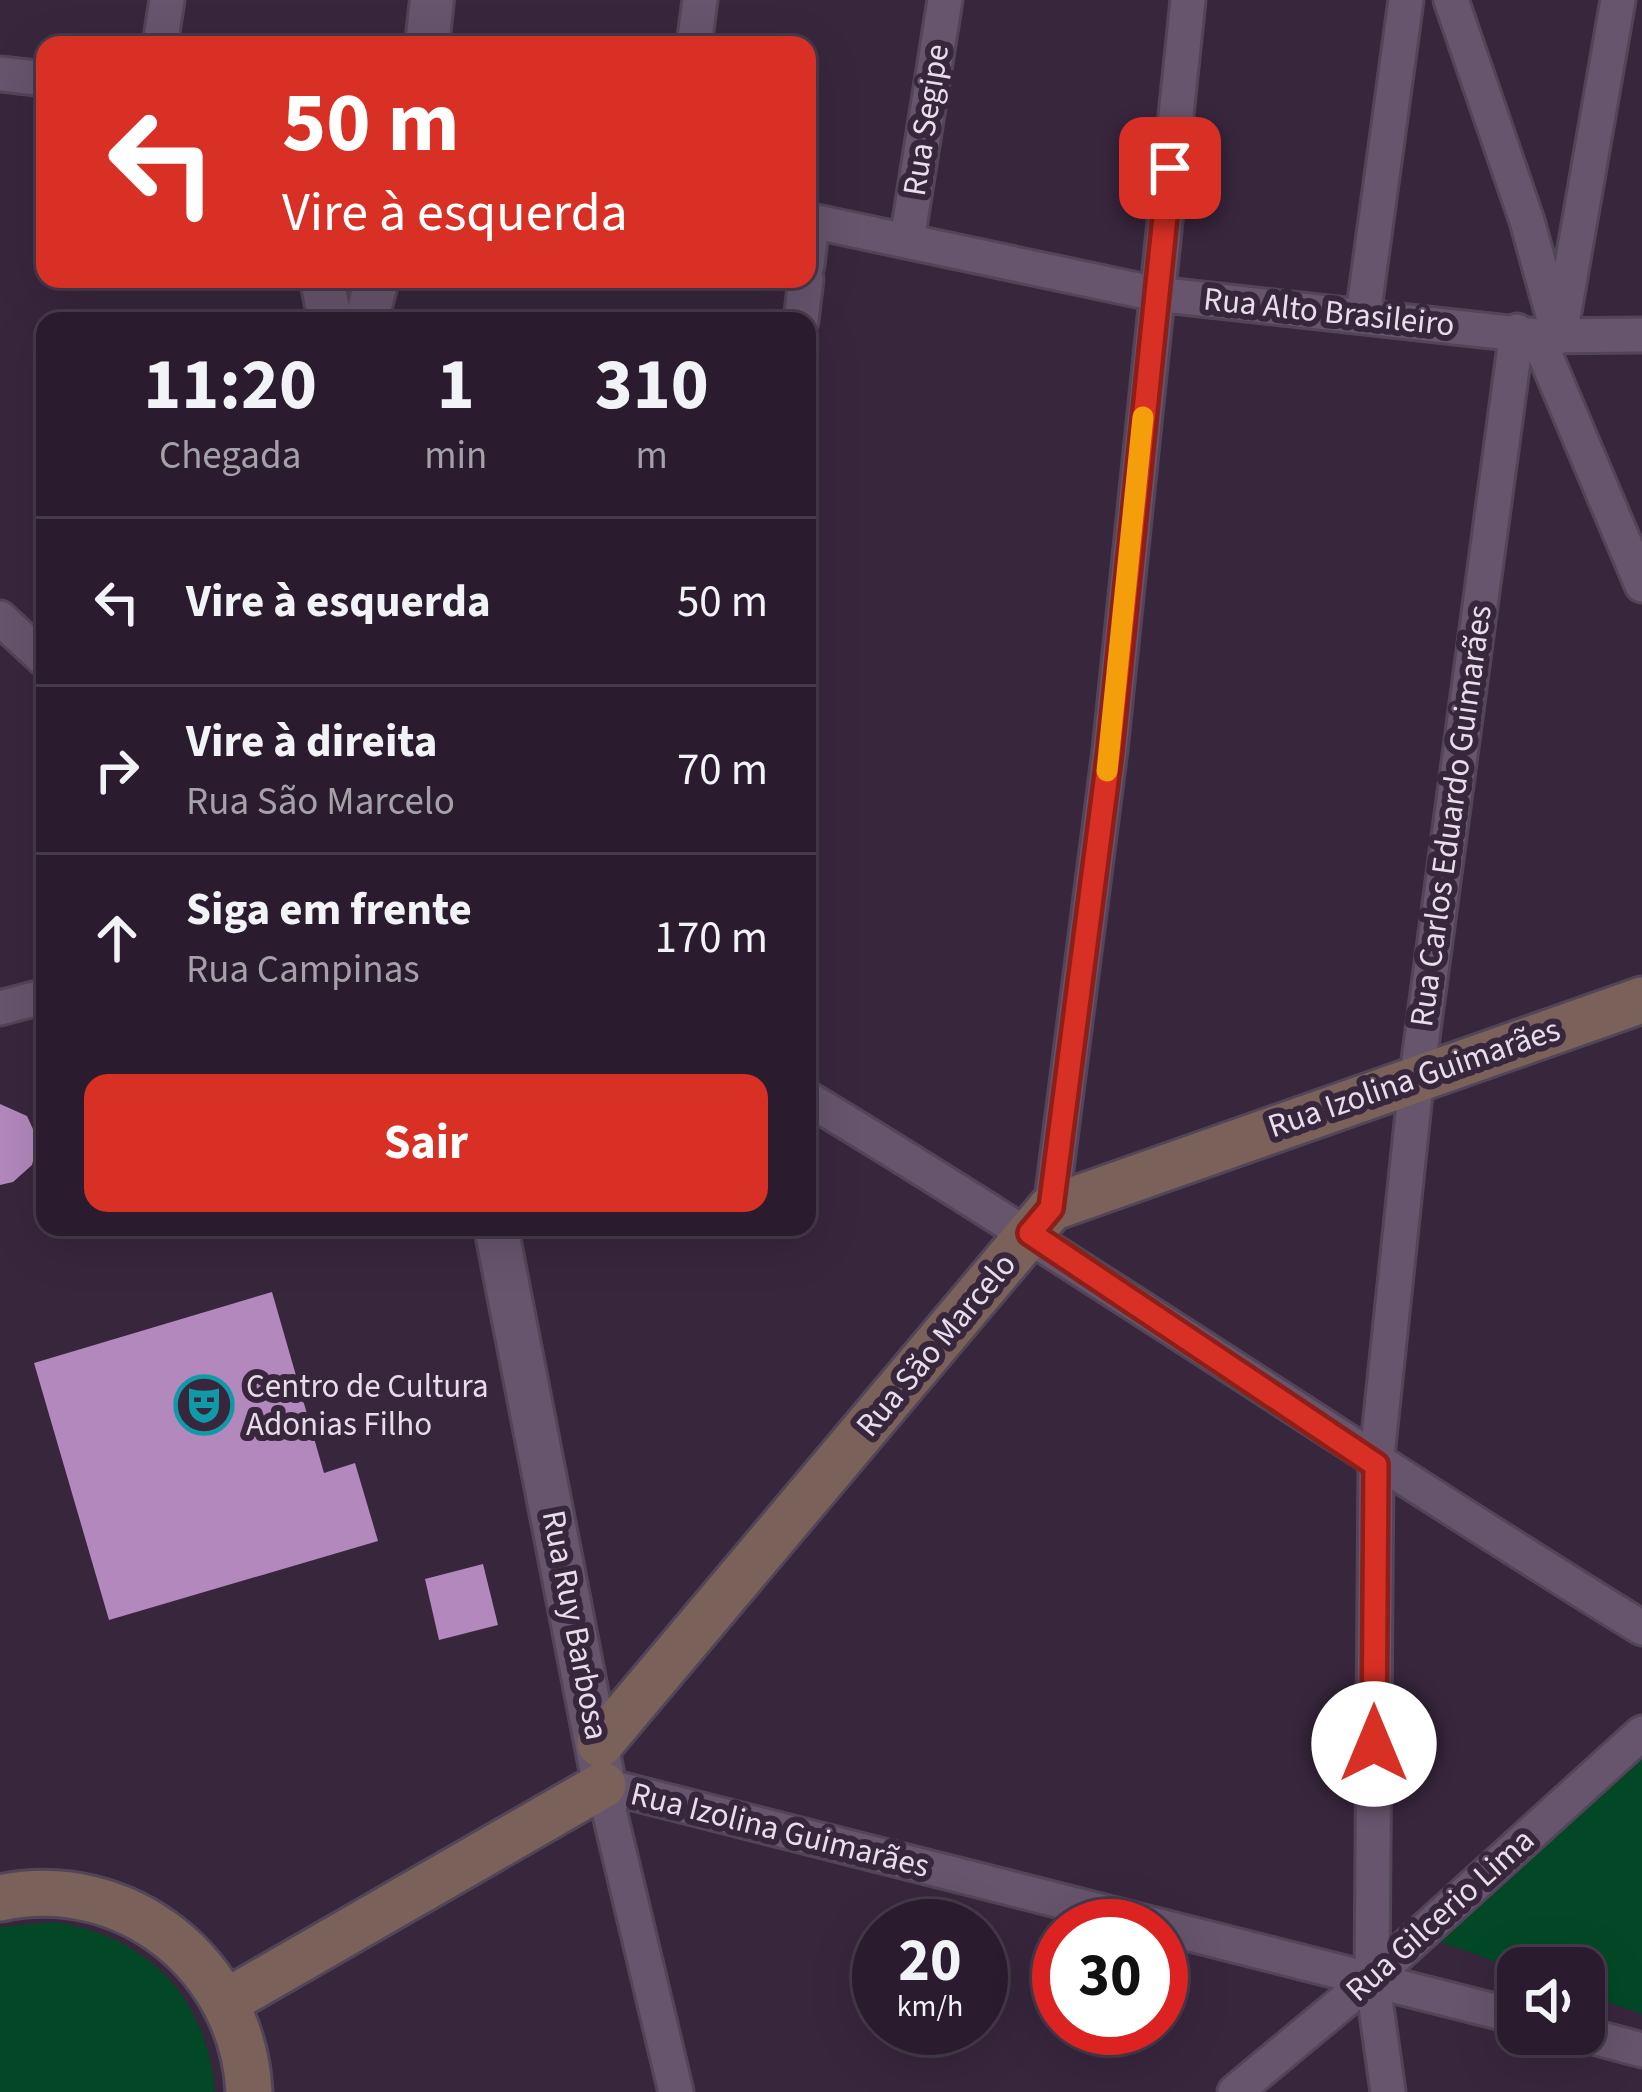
<!DOCTYPE html>
<html lang="pt">
<head>
<meta charset="utf-8">
<style>
	body { margin:0; font-family:"Source Sans 3",sans-serif; background:#322536; color:#f1f3f6; height:100vh; display:flex; flex-direction:column; font-size:45px; white-space:nowrap }
	* { box-sizing:border-box; margin:0 }
	p { font-size:39px; color:#a5a1aa }
	.icon { flex:none; width:66px; height:66px; fill:none; stroke:currentColor; stroke-width:2; stroke-linecap:round; stroke-linejoin:round }
	.map { position:relative; flex:1; overflow:hidden }
	.panel { position:absolute; left:36px; top:312px; width:780px; height:924px; display:flex; flex-direction:column; background:#2a1c2e; border-radius:24px; box-shadow:0 12px 48px #0002,0 0 0 3px #463a4a }
	.panel>* { flex:none }
	.guide { position:absolute; left:36px; top:36px; width:780px; height:252px; border-radius:24px; box-shadow:0 12px 48px #0002,0 0 0 3px #463a4a; background:#d93025; color:#fff; overflow:hidden }
	.tools { position:absolute; left:1497px; top:1947px; display:grid; gap:24px }
	.tools a { display:grid; place-items:center; width:108px; height:108px; border-radius:24px; background:#2a1c2e; box-shadow:0 12px 48px #0002,0 0 0 3px #463a4a; font-size:60px }
	.speed { position:absolute; left:852px; top:1899px; display:flex; gap:24px; font-size:60px; font-weight:700; text-align:center }
	.speed>* { display:grid; place-content:center; width:156px; height:156px; border-radius:50%; background:#2a1c2e; box-shadow:0 12px 48px #0002,0 0 0 3px #463a4a; line-height:1 }
	.speed small { font-size:30px; font-weight:400 }
	.speed .limit { border:18px solid #d22; background:#fff; color:#111 }
	.pin { position:absolute; display:grid; place-items:center; width:102px; height:102px; color:#fff; margin:-51px; border-radius:24px; box-shadow:0 6px 18px #0006 }
	.me { position:absolute; width:132px; margin:-66px; rotate:0deg; stroke-linejoin:round; filter:drop-shadow(0 0 9px #0008) }
	.turn { display:flex; align-items:center; gap:42px; height:252px; padding:0 48px; font-size:54px }
	.turn .icon { width:156px; height:156px; stroke-width:2.5 }
	.turn b { display:block; font-size:84px; line-height:102px }
	.eta { display:flex; justify-content:space-evenly; align-items:center; height:204px; text-align:center }
	.eta b { font-size:72px; font-weight:700; line-height:84px }
	.cta { display:flex; gap:24px; margin-top:auto; padding:24px 48px }
	.cta a { flex:1; height:138px; border-radius:24px; background:#d93025; color:#fff; font-size:48px; font-weight:700; line-height:138px; text-align:center }
	ul { padding:0; list-style:none }
	li { display:flex; align-items:center; gap:36px; height:168px; padding:0 48px; border-top:3px solid #463a4a }
	li div { flex:1 }
	li b { display:block; font-size:45px }
	li em { font-style:normal }
	.map>svg:first-child { display:block }
</style>
</head>
<body>
<div class="map">
<svg width="1642" height="2092" viewBox="0 0 1642 2092">
	<rect width="100%" height="100%" fill="#38263d"/>
	<!-- green -->
	<g fill="#024826">
		<path d="M 1642,1755 L 1642,2014 L 1584,1994 L 1584,1968 L 1518,1970 L 1441,1942 Z"/>
		<path d="M 54,1922 C 147,1936 207,1997 215,2092 L 0,2092 L 0,1927 Z"/>
	</g>
	<!-- building -->
	<g fill="#b288bd">
		<path d="M 0,1104 L 27,1116 L 38,1140 L 32,1165 L 13,1182 L 0,1185 Z"/>
		<path d="M 272,1292 L 324,1473 L 355,1463 L 378,1541 L 109,1620 L 34,1363 Z"/>
		<path d="M 483,1564 L 498,1625 L 439,1640 L 425,1579 Z"/>
	</g>
	<g fill="none" stroke-linecap="round" stroke-linejoin="round">
		<defs>
			<g id="minor">
				<path d="M 1451,0 L 1527,221 L 1559,337"/>
				<path d="M 160,45 L 167,0"/>
				<path d="M 694,45 L 700,0"/>
				<path d="M 0,74 L 45,79"/>
				<path d="M 807,220 L 1156,294 L 1537,336 L 1642,335"/>
				<path d="M 907,240 L 945,0"/>
				<path d="M 807,265 L 812,221"/>
				<path d="M 1363,316 L 1406,0"/>
				<path d="M 801,321 L 806,279"/>
				<path d="M 1561,329 L 1618,0"/>
				<path d="M 1537,336 L 1642,585"/>
				<path d="M 0,618 L 45,660"/>
				<path d="M 0,1008 L 45,996"/>
				<path d="M 807,1098 C 1089,1269 1361,1455 1642,1628"/>
				<path d="M 1051,1208 L 1110,750 L 1188,0"/>
				<path d="M 1582,2034 L 1642,2050"/>
				<path d="M 676,2092 L 603,1785 L 1518,2017"/>
				<path d="M 1235,2092 L 1372,1978 L 1642,1733"/>
				<path d="M 1388,2092 L 1372,1978 L 1376,1465 L 1417,1075 L 1517,331"/>
			</g>
			<g id="tertiary">
				<path d="M 427,45 L 432,0"/>
				<path d="M 322,279 L 330,321"/>
				<path d="M 366,321 L 377,279"/>
				<path d="M 496,1227 L 602,1773"/>
			</g>
			<g id="secondary">
				<path d="M 600,1744 L 1051,1208 L 1642,1000"/>
				<path d="M 0,1898 C 126,1871 243,1965 249,2092"/>
				<path d="M 226,2002 L 603,1785"/>
			</g>
		</defs>
		<!-- minor casing -->
		<use href="#minor" stroke="#534558" stroke-width="39"/>
		<!-- tertiary casing -->
		<use href="#tertiary" stroke="#534558" stroke-width="48"/>
		<!-- secondary casing -->
		<use href="#secondary" stroke="#534558" stroke-width="51"/>
		<!-- minor -->
		<use href="#minor" stroke="#67546d" stroke-width="33"/>
		<!-- tertiary -->
		<use href="#tertiary" stroke="#67546d" stroke-width="42"/>
		<!-- secondary -->
		<use href="#secondary" stroke="#7a625a" stroke-width="45"/>
	</g>
	<g fill="none" stroke-linecap="round" stroke-linejoin="round">
		<defs>
			<path id="route" d="M 1170,168 L 1110,750 L 1051,1208 L 1030,1233 L 1376,1465 L 1374,1744"/>
		</defs>
		<!-- route casing -->
		<use href="#route" stroke="#8d1f18" stroke-width="30"/>
		<!-- route -->
		<use href="#route" stroke="#d93025" stroke-width="21"/>
		<!-- slow -->
		<path stroke="#f59e0b" stroke-width="21" d="M 1107,771 L 1143,417"/>
	</g>
	<!-- icons -->
	<defs>
		<symbol id="theatre-ring" viewBox="-11 -11 22 22"><circle r="9.5" fill="#38263d" stroke="#0f9aa8" stroke-width="1.5"/><path d="M-5-5.5Q0-4 5-5.5V0Q5 5 0 6Q-5 5-5 0ZM-3.3-2.5H-1v1.5H-3.3ZM1-2.5H3.3v1.5H1ZM-2.8 1Q0 5.5 2.8 1Z" fill="#0f9aa8"/></symbol>
	</defs>
	<g fill-rule="evenodd">
		<use href="#theatre-ring" x="171" y="1372" width="66" height="66"/>
	</g>
	<g text-anchor="middle" dominant-baseline="central" stroke-width="12" stroke-linejoin="round" paint-order="stroke">
		<!-- street labels -->
		<g font-size="33" fill="#e8ddeb" stroke="#38263d">
			<text transform="translate(926 120) rotate(-81)">Rua Segipe</text>
			<text transform="translate(1329 312) rotate(6)">Rua Alto Brasileiro</text>
			<text transform="translate(1451 816) rotate(-82)">Rua Carlos Eduardo Guimarães</text>
			<text transform="translate(1414 1078) rotate(-19)">Rua Izolina Guimarães</text>
			<text transform="translate(936 1345) rotate(-50)">Rua São Marcelo</text>
			<text transform="translate(575 1625) rotate(79)">Rua Ruy Barbosa</text>
			<text transform="translate(780 1830) rotate(14)">Rua Izolina Guimarães</text>
			<text transform="translate(1440 1915) rotate(-42)">Rua Gilcerio Lima</text>
		</g>
		<!-- poi labels -->
		<g font-size="33" fill="#e8ddeb" stroke="#38263d" text-anchor="start">
			<text x="246" y="1386">Centro de Cultura<tspan x="246" dy="38">Adonias Filho</tspan></text>
		</g>
	</g>
</svg>
<div class="tools">
<a><svg class="icon" aria-label="sound" viewBox="0 0 24 24"><path d="M4 9h4l5-4v14l-5-4H4zM17 9q2 3 0 6"/></svg></a>
</div>
<div class="speed"><div>20<small>km/h</small></div><div class="limit">30</div></div>
<div class="pin" style="left:1170px;top:168px;background:#d93025"><svg class="icon" aria-label="arrive" viewBox="0 0 24 24"><path d="M6 21V4h12l-3 4 3 4H6"/></svg></div>
<svg class="me" style="left:1374px;top:1744px" viewBox="-20 -20 40 40"><circle r="19" fill="#fff"/><path d="M0-13L10 11 0 6-10 11z" fill="#d93025"/></svg>
<div class="guide">
<div class="turn"><svg class="icon" aria-label="left" viewBox="0 0 24 24"><path d="M17 20v-9H6M10 6l-5 5 5 5"/></svg><div><b>50 m</b>Vire à esquerda</div></div>
</div>
<section class="panel">
<div class="eta">
<div><b>11:20</b><p>Chegada</p></div>
<div><b>1</b><p>min</p></div>
<div><b>310</b><p>m</p></div>
</div>
<ul>
<li><svg class="icon" aria-label="left" viewBox="0 0 24 24"><path d="M17 20v-9H6M10 6l-5 5 5 5"/></svg><div><b>Vire à esquerda</b></div><em>50 m</em></li>
<li><svg class="icon" aria-label="right" viewBox="0 0 24 24"><path d="M7 20v-9h11M14 6l5 5-5 5"/></svg><div><b>Vire à direita</b><p>Rua São Marcelo</p></div><em>70 m</em></li>
<li><svg class="icon" aria-label="ahead" viewBox="0 0 24 24"><path d="M12 20V5M6 11l6-6 6 6"/></svg><div><b>Siga em frente</b><p>Rua Campinas</p></div><em>170 m</em></li>
</ul>
<div class="cta"><a>Sair</a></div>
</section>
</div>
</body>
</html>
